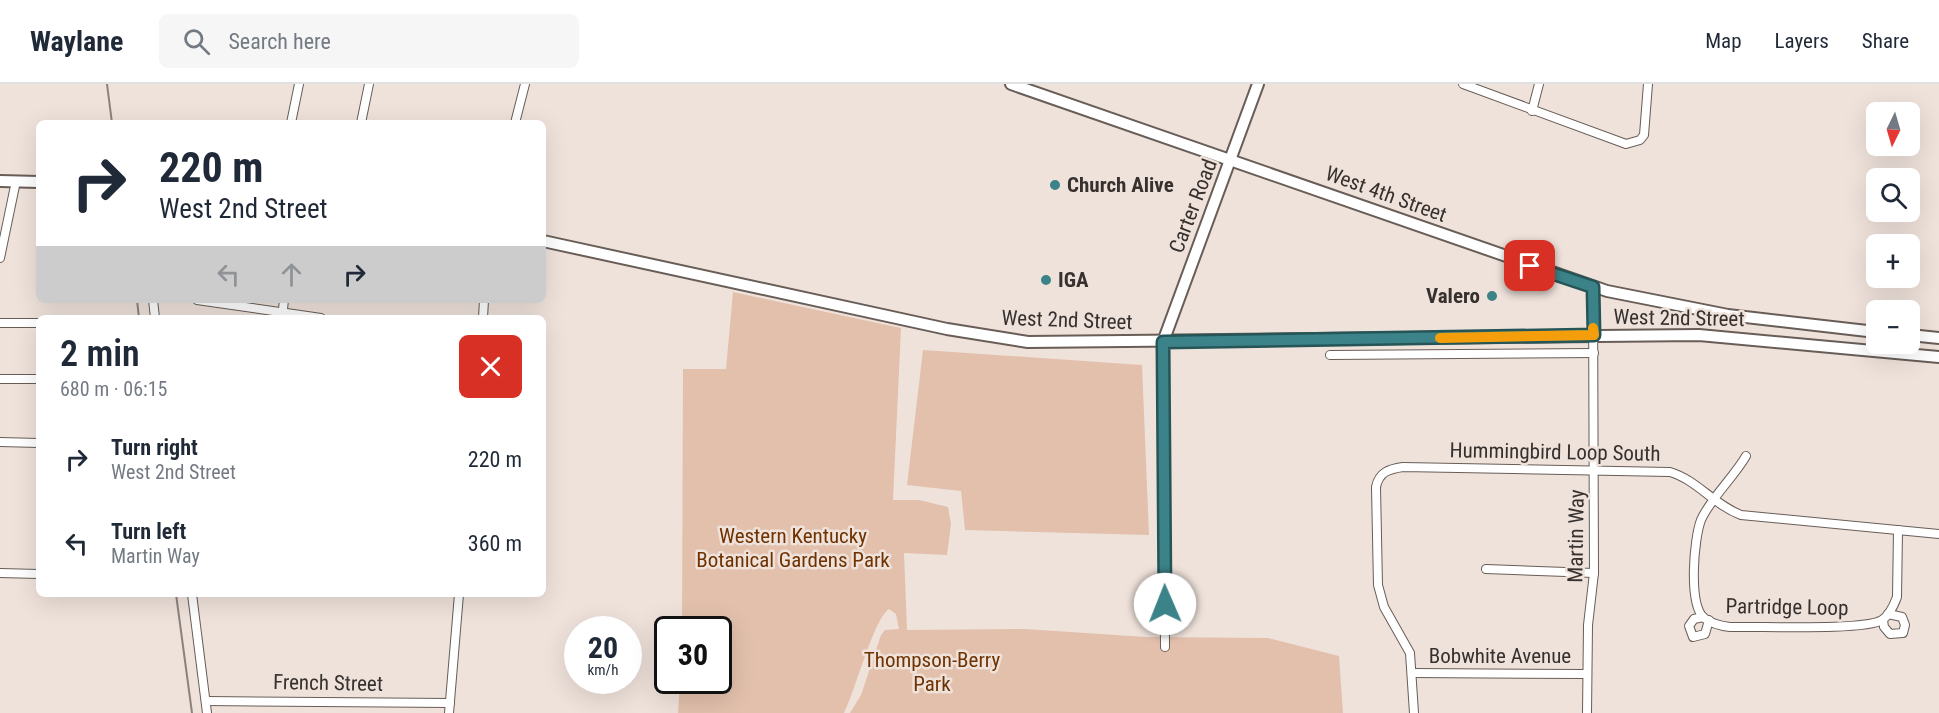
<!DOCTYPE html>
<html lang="en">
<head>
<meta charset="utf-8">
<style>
	body { margin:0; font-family:"Roboto Condensed",sans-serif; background:#f6f6f7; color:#1f2937; height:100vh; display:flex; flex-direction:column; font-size:22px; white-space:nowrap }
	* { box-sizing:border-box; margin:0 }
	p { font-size:20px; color:#747a83 }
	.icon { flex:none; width:33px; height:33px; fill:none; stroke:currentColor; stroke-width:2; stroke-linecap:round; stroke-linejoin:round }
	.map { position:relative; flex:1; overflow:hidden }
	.panel { position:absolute; left:36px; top:231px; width:510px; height:282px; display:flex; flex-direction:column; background:#fff; border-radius:9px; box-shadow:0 6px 24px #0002 }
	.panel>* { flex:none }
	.guide { position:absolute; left:36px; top:36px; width:510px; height:183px; border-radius:9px; box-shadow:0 6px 24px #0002; background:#fff; color:#1f2937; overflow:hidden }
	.needle { width:39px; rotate:185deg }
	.fabs { position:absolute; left:1866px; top:18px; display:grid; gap:12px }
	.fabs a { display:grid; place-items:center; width:54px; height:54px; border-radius:9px; background:#fff; box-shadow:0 6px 24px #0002; font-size:30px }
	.speed { position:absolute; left:564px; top:532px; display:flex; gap:12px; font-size:30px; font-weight:700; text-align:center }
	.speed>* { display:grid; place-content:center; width:78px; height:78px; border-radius:50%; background:#fff; box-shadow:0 6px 24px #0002; line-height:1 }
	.speed small { font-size:15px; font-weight:400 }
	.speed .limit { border:3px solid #111; border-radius:9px; background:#fff; color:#111 }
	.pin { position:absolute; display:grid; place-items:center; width:51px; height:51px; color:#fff; margin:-26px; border-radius:12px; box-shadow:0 3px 9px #0006 }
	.me { position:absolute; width:66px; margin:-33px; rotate:359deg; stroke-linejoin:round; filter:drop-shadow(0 0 4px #0008) }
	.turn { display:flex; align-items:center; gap:21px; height:126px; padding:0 24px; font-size:27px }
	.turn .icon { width:78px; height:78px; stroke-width:2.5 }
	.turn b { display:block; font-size:42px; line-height:51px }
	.lanes { display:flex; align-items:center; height:57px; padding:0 24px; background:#0003; justify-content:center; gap:30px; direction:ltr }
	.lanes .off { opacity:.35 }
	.round { display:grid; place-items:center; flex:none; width:63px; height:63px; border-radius:9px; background:#f6f6f7 }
	.headline { display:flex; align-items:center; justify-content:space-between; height:102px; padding:0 24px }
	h1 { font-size:36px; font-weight:600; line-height:45px }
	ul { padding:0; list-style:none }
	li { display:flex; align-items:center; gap:18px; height:84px; padding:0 24px }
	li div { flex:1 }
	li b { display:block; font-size:22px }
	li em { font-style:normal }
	header { display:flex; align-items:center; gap:36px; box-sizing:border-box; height:84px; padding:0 30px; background:#fff; border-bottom:2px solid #e0e1e3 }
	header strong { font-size:28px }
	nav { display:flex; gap:33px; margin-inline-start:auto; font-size:21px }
	.search { width:420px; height:54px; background:#f6f6f7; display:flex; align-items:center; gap:15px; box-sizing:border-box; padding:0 21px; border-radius:9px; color:#747a83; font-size:22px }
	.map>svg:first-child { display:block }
</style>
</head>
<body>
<header>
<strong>Waylane</strong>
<div class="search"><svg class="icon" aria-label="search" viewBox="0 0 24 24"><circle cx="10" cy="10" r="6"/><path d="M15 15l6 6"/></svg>Search here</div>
<nav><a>Map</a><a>Layers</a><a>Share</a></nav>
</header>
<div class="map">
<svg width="1939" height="629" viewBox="0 0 1939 629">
	<rect width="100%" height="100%" fill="#efe2db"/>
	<!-- green -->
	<g fill="#e2c0ac">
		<path d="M 733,208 L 901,244 L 893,416 L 919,416 L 948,423 L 951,440 L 947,471 L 904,469 L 907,546 L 1025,545 L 1146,553 L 1268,554 L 1339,572 L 1343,629 L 850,629 L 861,611 L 881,551 L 885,546 L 899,545 L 896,530 L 889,525 C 874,534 855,608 844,629 L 678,629 L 680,597 L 718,597 L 718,546 L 682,546 L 683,285 L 726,285 Z"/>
		<path d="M 923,266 L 1142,281 L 1149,451 L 965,446 L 961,407 L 907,401 Z"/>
	</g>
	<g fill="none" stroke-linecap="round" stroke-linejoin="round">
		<defs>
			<g id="minor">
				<path d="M 1463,0 L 1626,60 L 1640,56 L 1644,51 L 1648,0"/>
				<path d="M 1532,27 L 1539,0"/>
				<path d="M 291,39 L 299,0"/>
				<path d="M 361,39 L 369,0"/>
				<path d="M 515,39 L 525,0"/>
				<path d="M 0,174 L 16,97"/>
				<path d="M 153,216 L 155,234"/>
				<path d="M 197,216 L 321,234"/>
				<path d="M 282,234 L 284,216"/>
				<path d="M 483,234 L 484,216"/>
				<path d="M 0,239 L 39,239"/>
				<path d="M 1163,258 L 1165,563"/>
				<path d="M 1330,271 L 1594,269"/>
				<path d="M 0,295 L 39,295"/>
				<path d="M 0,358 L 39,359"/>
				<path d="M 1746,372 C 1734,393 1710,415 1701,436 C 1694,454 1688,520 1704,534 C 1712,540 1721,542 1730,543 C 1758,542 1864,547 1882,536 C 1890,531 1894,521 1897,513 L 1898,446"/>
				<path d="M 1486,485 L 1594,489"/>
				<path d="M 0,489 L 39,490"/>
				<path d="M 192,510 L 207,629"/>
				<path d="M 1703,533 L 1694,535 L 1689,542 L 1693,553 L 1705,550 L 1709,536"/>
				<path d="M 1883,536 L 1884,543 L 1890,550 L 1903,549 L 1905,541 L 1902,533 L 1888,530"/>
				<path d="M 1413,589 L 1587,590"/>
				<path d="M 206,617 L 450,619"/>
				<path d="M 449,629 L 459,510"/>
				<path d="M 1414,629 L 1410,569 L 1384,523 L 1378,501 L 1376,403 C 1379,388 1389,385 1403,383 L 1670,388 C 1697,396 1714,421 1741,431 L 1939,450"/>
				<path d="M 1587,629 L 1588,541 L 1594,489 L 1593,203"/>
			</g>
			<g id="major">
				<path d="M 1011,0 L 1607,207 L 1728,231 L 1876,248"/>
				<path d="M 0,97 L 39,98"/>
				<path d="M 543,157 L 947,245 L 1028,258 L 1699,251 L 1939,273"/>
				<path d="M 1910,251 L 1939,254"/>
				<path d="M 1163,258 L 1258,0"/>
			</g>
		</defs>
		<!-- minor casing -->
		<use href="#minor" stroke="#685d57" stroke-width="10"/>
		<!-- major casing -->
		<use href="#major" stroke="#685d57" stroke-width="14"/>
		<!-- minor -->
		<use href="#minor" stroke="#fff" stroke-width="8"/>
		<!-- major -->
		<use href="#major" stroke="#fff" stroke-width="10"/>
		<!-- rail -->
		<g stroke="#8c837e" stroke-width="2">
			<path d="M 107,0 L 112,39"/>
			<path d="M 137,216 L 139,234"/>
			<path d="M 176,510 L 192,629"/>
		</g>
	</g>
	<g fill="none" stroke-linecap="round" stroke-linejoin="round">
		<defs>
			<path id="route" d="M 1165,520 L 1163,258 L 1594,251 L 1593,203 L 1530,182"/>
		</defs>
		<!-- route casing -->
		<use href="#route" stroke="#265558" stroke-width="15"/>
		<!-- route -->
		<use href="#route" stroke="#3b8388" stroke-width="10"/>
		<!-- slow -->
		<path stroke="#f59e0b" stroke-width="10" d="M 1440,254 L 1594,251 L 1593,244"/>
	</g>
	<!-- markers -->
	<g fill="#3b8388" stroke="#efe2db" stroke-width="2">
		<circle cx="1055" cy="101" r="6"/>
		<circle cx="1046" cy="196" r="6"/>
		<circle cx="1492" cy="212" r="6"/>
	</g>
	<g text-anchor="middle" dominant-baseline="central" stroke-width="5" stroke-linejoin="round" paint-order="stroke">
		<!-- poi labels -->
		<g font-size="21" font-weight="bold" fill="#36312e" stroke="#efe2db" text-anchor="start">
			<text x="1067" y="101">Church Alive</text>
			<text x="1058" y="196">IGA</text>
			<text x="1480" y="212" text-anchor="end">Valero</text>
		</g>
		<!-- street labels -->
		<g font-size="21" fill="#36312e" stroke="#efe2db">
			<text transform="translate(1386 110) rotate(20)">West 4th Street</text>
			<text transform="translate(1193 122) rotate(-69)">Carter Road</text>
			<text transform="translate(1679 234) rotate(1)">West 2nd Street</text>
			<text transform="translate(1067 236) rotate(2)">West 2nd Street</text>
			<text transform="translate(1555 368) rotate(1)">Hummingbird Loop South</text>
			<text transform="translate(1576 452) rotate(-89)">Martin Way</text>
			<text transform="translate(1787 523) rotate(1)">Partridge Loop</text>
			<text x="1500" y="572">Bobwhite Avenue</text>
			<text transform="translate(328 599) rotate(1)">French Street</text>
		</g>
		<!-- park labels -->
		<g font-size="21" fill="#6f3200" stroke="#efe2db">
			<text x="793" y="452">Western Kentucky<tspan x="793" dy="24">Botanical Gardens Park</tspan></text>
			<text x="932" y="576">Thompson-Berry<tspan x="932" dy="24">Park</tspan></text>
		</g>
	</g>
</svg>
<div class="fabs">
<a><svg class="needle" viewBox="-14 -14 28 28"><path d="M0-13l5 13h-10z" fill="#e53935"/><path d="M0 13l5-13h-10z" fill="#747a83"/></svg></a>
<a><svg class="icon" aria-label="search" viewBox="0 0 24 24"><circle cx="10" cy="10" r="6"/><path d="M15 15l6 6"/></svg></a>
<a>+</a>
<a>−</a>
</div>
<div class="speed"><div>20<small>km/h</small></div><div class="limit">30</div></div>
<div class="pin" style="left:1530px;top:182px;background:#d93025"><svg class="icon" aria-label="arrive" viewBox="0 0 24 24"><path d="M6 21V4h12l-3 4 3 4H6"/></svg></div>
<svg class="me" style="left:1165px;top:520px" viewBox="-20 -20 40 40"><circle r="19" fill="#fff"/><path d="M0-13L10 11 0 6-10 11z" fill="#3b8388"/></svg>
<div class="guide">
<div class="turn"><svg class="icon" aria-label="right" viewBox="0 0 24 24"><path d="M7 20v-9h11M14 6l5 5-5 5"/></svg><div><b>220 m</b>West 2nd Street</div></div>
<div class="lanes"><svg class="icon off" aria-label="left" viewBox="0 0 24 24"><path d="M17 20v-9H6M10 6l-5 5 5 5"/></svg><svg class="icon off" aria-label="ahead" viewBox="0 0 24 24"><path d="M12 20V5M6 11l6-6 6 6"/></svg><svg class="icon" aria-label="right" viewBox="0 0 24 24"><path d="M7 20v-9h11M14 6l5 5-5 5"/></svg></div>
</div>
<section class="panel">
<div class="headline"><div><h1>2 min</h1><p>680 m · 06:15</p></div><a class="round" style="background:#d93025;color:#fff"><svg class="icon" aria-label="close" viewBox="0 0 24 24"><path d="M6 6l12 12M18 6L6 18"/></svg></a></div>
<ul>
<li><svg class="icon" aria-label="right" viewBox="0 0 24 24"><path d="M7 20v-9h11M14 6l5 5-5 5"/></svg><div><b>Turn right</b><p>West 2nd Street</p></div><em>220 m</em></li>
<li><svg class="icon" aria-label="left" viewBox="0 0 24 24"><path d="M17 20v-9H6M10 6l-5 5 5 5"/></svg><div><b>Turn left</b><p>Martin Way</p></div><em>360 m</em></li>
</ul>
</section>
</div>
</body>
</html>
